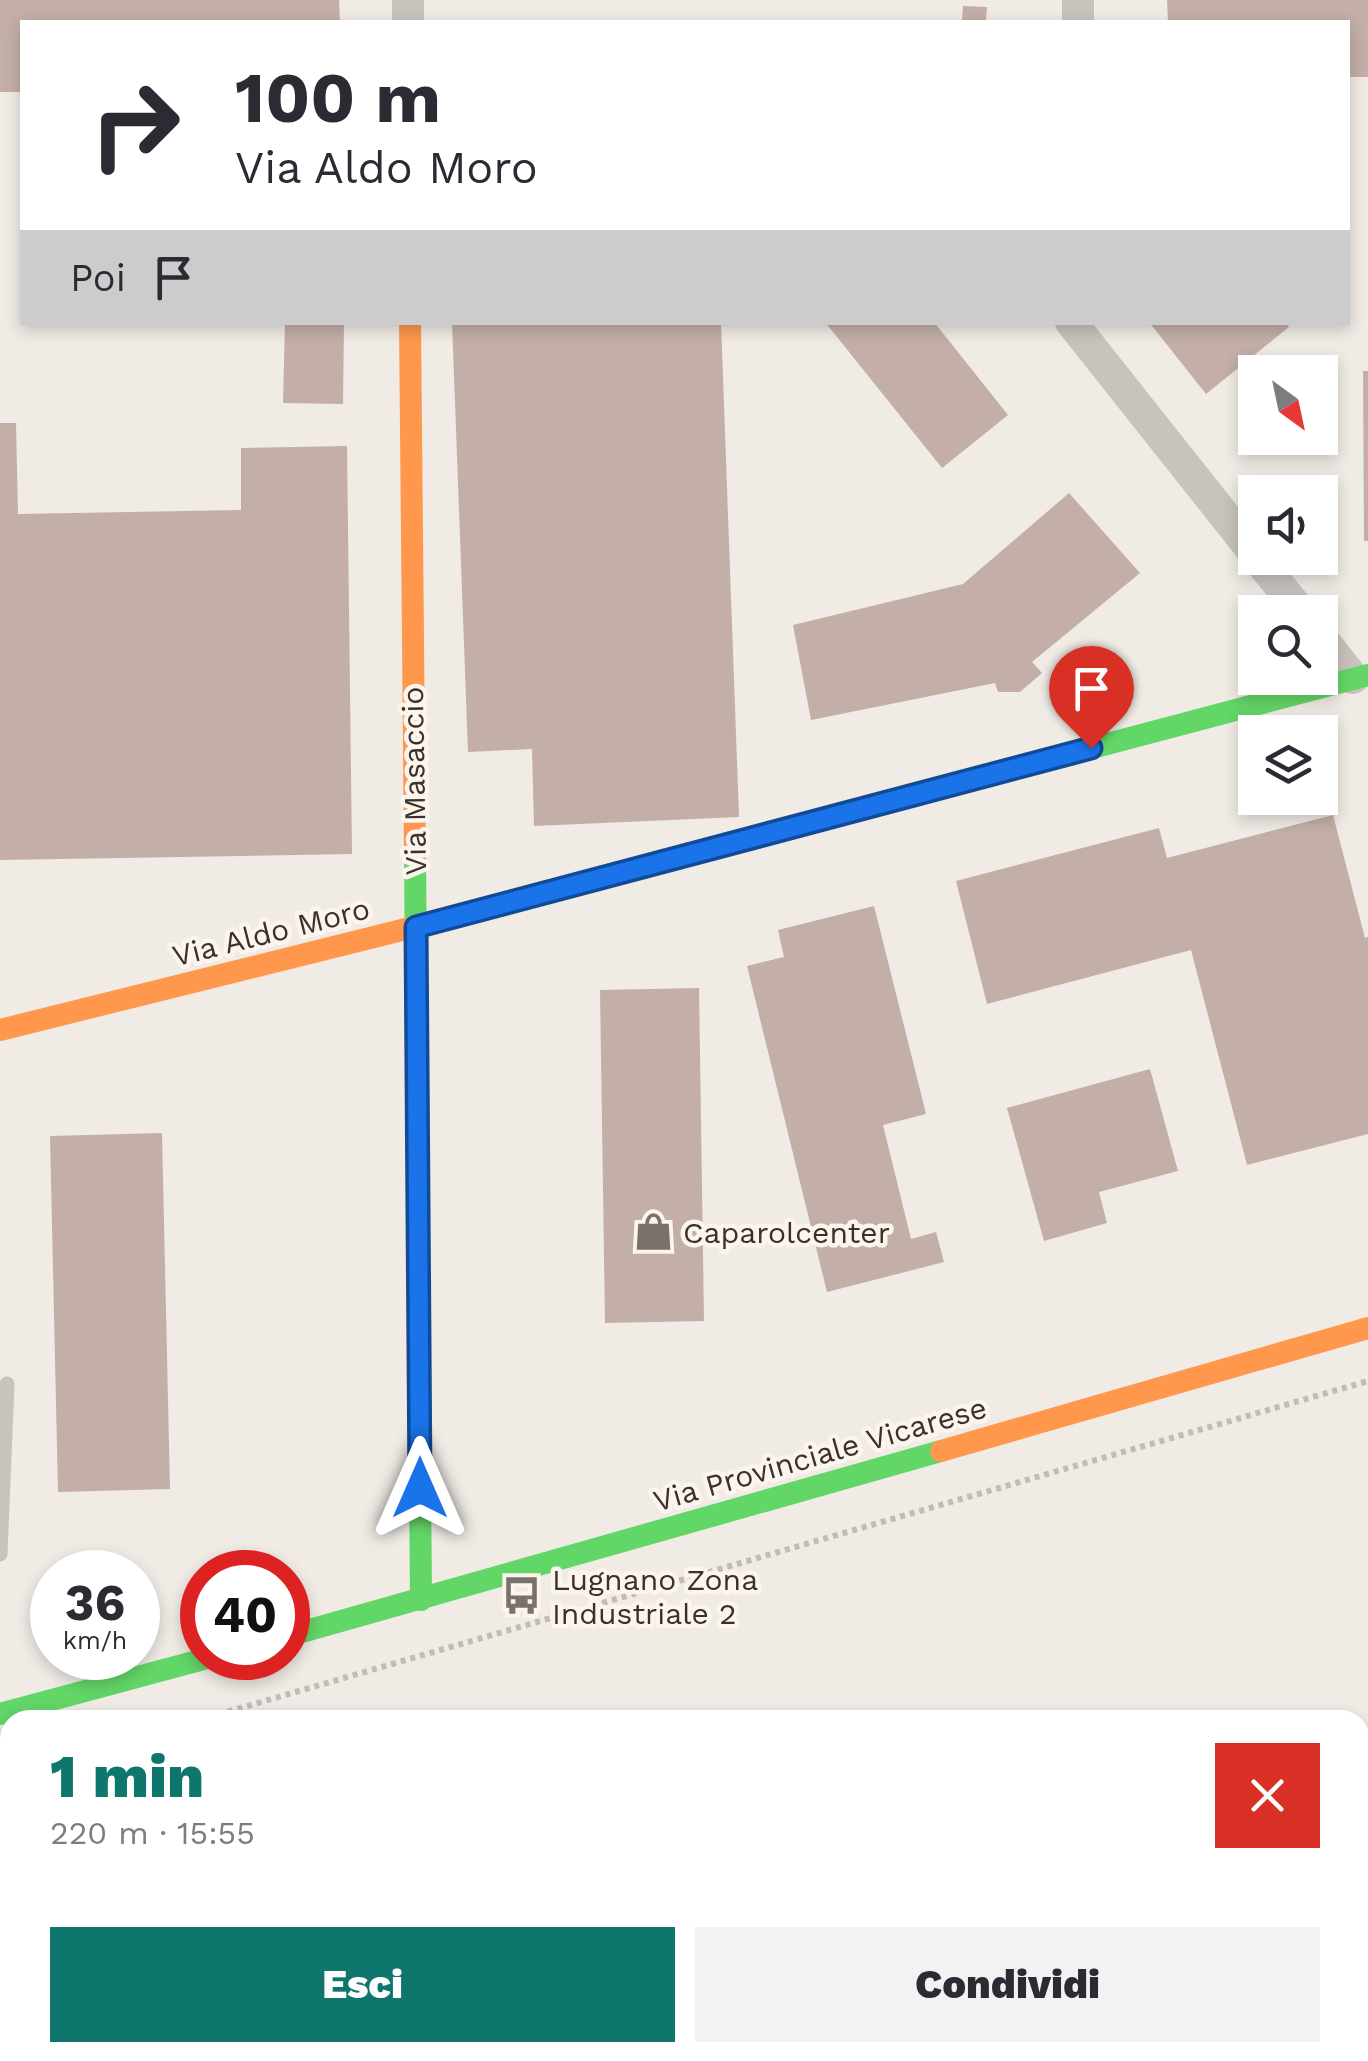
<!DOCTYPE html>
<html lang="it">
<head>
<meta charset="utf-8">
<style>
	body { margin:0; font-family:"Work Sans",sans-serif; background:#f2f2f3; color:#2b2b33; height:100vh; display:flex; flex-direction:column; font-size:38px; white-space:nowrap }
	* { box-sizing:border-box; margin:0 }
	p { font-size:32px; color:#7c7c81 }
	.icon { flex:none; width:55px; height:55px; fill:none; stroke:currentColor; stroke-width:2; stroke-linecap:round; stroke-linejoin:round }
	.map { position:relative; flex:1; overflow:hidden }
	.details { position:absolute; left:0px; top:1710px; width:1370px; height:352px; display:flex; flex-direction:column; background:#fff; border-radius:30px 30px 0 0; box-shadow:0 5px 15px #0003 }
	.details>* { flex:none }
	.banner { position:absolute; left:20px; top:20px; width:1330px; height:305px; border-radius:0px; box-shadow:0 5px 15px #0003; background:#fff; color:#2b2b33; overflow:hidden }
	.needle { width:65px; rotate:147deg }
	.controls { position:absolute; left:1238px; top:355px; display:grid; gap:20px }
	.controls a { display:grid; place-items:center; width:100px; height:100px; border-radius:0px; background:#fff; box-shadow:0 5px 15px #0003; font-size:50px }
	.speed { position:absolute; left:30px; top:1550px; display:flex; gap:20px; font-size:50px; font-weight:700; text-align:center }
	.speed>* { display:grid; place-content:center; width:130px; height:130px; border-radius:50%; background:#fff; box-shadow:0 5px 15px #0003; line-height:1 }
	.speed small { font-size:25px; font-weight:400 }
	.speed .limit { border:15px solid #d22; background:#fff; color:#111 }
	.pin { position:absolute; display:grid; place-items:center; width:85px; height:85px; color:#fff; margin:-102px -42px; border-radius:50% 50% 50% 0; rotate:-45deg; box-shadow:0 0 10px #0007 }
	.pin .icon { rotate:45deg }
	.me { position:absolute; width:110px; margin:-55px; rotate:0deg; stroke-linejoin:round; filter:drop-shadow(0 0 8px #0008) }
	.turn { display:flex; align-items:center; gap:35px; height:210px; padding:0 50px; font-size:45px }
	.turn .icon { width:130px; height:130px; stroke-width:2.5 }
	.turn b { display:block; font-size:70px; line-height:85px }
	.then { display:flex; align-items:center; height:95px; padding:0 50px; background:#0003; gap:20px; font-size:38px }
	.round { display:grid; place-items:center; flex:none; width:105px; height:105px; border-radius:0px; background:#f2f2f3 }
	.overview { display:flex; align-items:center; justify-content:space-between; height:170px; padding:0 50px }
	h1 { font-size:60px; font-weight:800; line-height:75px; color:#0f766e }
	.cta { display:flex; gap:20px; margin-top:auto; padding:20px 50px }
	.cta a { flex:1; height:115px; border-radius:0px; background:#0f766e; color:#fff; font-size:40px; font-weight:800; line-height:115px; text-align:center }
	.cta a+a { background:#f2f2f3; color:#2b2b33 }
	.map>svg:first-child { display:block }
</style>
</head>
<body>
<div class="map">
<svg width="1368" height="2061" viewBox="0 0 1368 2061">
	<rect width="100%" height="100%" fill="#f0ebe5"/>
	<!-- green -->
	<path fill="#d1d6bf" d="M 1368,1790 L 1368,2061 L 0,2061 L 0,2033 L 10,2026 L 10,2052 L 1360,2052 L 1360,1791 Z"/>
	<!-- building -->
	<g fill="#c3afa7">
		<path d="M 0,0 L 339,0 L 340,22 L 22,22 L 22,92 L 0,92 Z"/>
		<path d="M 1167,0 L 1368,0 L 1368,77 L 1348,77 L 1348,22 L 1168,22 Z"/>
		<path d="M 963,6 L 987,7 L 986,22 L 962,22 Z"/>
		<path d="M 285,322 L 344,322 L 343,404 L 283,403 Z"/>
		<path d="M 452,322 L 721,322 L 739,817 L 534,826 L 532,749 L 468,752 Z"/>
		<path d="M 825,322 L 934,322 L 1008,415 L 942,468 Z"/>
		<path d="M 1149,322 L 1286,322 L 1289,327 L 1206,394 Z"/>
		<path d="M 1363,371 L 1368,371 L 1368,541 L 1364,541 Z"/>
		<path d="M 0,423 L 16,423 L 18,514 L 241,510 L 241,448 L 347,446 L 352,854 L 0,860 Z"/>
		<path d="M 1069,493 L 1140,573 L 1032,662 L 1042,673 L 1020,692 L 998,692 L 995,683 L 811,720 L 793,625 L 963,584 Z"/>
		<path d="M 1333,815 L 1365,938 L 1368,937 L 1368,1134 L 1247,1165 L 1191,950 L 987,1004 L 956,881 L 1159,828 L 1167,858 Z"/>
		<path d="M 874,906 L 926,1114 L 883,1125 L 911,1239 L 936,1232 L 944,1262 L 827,1292 L 747,966 L 784,957 L 778,930 Z"/>
		<path d="M 699,988 L 704,1321 L 605,1323 L 600,990 Z"/>
		<path d="M 1150,1069 L 1178,1171 L 1099,1192 L 1107,1223 L 1044,1241 L 1007,1108 Z"/>
		<path d="M 162,1133 L 170,1489 L 58,1492 L 50,1136 Z"/>
	</g>
	<g fill="none" stroke-linecap="round" stroke-linejoin="round">
		<!-- path -->
		<g stroke="#c2bbb6" stroke-width="6" stroke-dasharray="5 5" stroke-linecap="butt">
			<path d="M 199,1720 L 1368,1381"/>
			<path d="M 0,1770 L 10,1767"/>
		</g>
		<!-- lane -->
		<g stroke="#c9c3be" stroke-width="15">
			<path d="M 0,1554 L 7,1384"/>
			<path d="M 608,2052 L 698,2061"/>
			<path d="M 1315,2052 L 1315,2061"/>
			<path d="M 19,2061 L 38,2052"/>
			<path d="M 1046,2061 L 1091,2052"/>
		</g>
		<!-- street -->
		<g stroke="#c9c3be" stroke-width="32">
			<path d="M 408,0 L 408,22"/>
			<path d="M 1078,0 L 1078,22"/>
			<path d="M 1071,322 L 1255,554"/>
			<path d="M 1257,558 L 1301,612"/>
			<path d="M 1320,636 L 1353,678"/>
		</g>
		<!-- fast -->
		<g stroke="#63d668" stroke-width="22">
			<path d="M 415,854 L 421,1600"/>
			<path d="M 430,923 L 1368,675"/>
			<path d="M 288,1636 L 941,1451"/>
			<path d="M 0,1714 L 208,1658"/>
		</g>
		<!-- slow -->
		<g stroke="#ff974d" stroke-width="22">
			<path d="M 410,322 L 415,854"/>
			<path d="M 0,1030 L 430,923"/>
			<path d="M 941,1451 L 1368,1328"/>
		</g>
	</g>
	<g fill="none" stroke-linecap="round" stroke-linejoin="round">
		<defs>
			<path id="route" d="M 420,1488 L 416,927 L 1091,748"/>
		</defs>
		<!-- route casing -->
		<use href="#route" stroke="#114b97" stroke-width="25"/>
		<!-- route -->
		<use href="#route" stroke="#1a73e8" stroke-width="18"/>
	</g>
	<!-- icons -->
	<defs>
		<symbol id="shop-bare" viewBox="-9 -9 18 18"><path d="M-5-2.5h2.3a2.7 3.5 0 0 1 5.4 0H5L5.5 6h-11ZM-1.5-2.5h3a1.5 2.3 0 0 0-3 0Z" fill="#7a716c" stroke="#fbf5ee" stroke-width="2.5" paint-order="stroke"/></symbol>
		<symbol id="bus-bare" viewBox="-9 -9 18 18"><path d="M-5-6H5V4H4V6H2V4H-2V6H-4V4H-5ZM-3.5-4V0h7V-4ZM-3.5 1.2v1.5H-2V1.2ZM2 1.2v1.5H3.5V1.2Z" fill="#7a716c" stroke="#fbf5ee" stroke-width="2.5" paint-order="stroke"/></symbol>
	</defs>
	<g fill-rule="evenodd">
		<use href="#shop-bare" x="626" y="1204" width="55" height="55"/>
		<use href="#bus-bare" x="494" y="1568" width="55" height="55"/>
	</g>
	<g text-anchor="middle" dominant-baseline="central" stroke-width="9" stroke-linejoin="round" paint-order="stroke">
		<!-- street labels -->
		<g font-size="30" fill="#3b302b" stroke="#fbf5ee">
			<text transform="translate(414 781) rotate(-91)">Via Masaccio</text>
			<text transform="translate(271 932) rotate(-14)">Via Aldo Moro</text>
			<text transform="translate(820 1454) rotate(-16)">Via Provinciale Vicarese</text>
		</g>
		<!-- poi labels -->
		<g font-size="30" fill="#3b302b" stroke="#fbf5ee" text-anchor="start">
			<text x="683" y="1232">Caparolcenter</text>
			<text x="552" y="1579">Lugnano Zona<tspan x="552" dy="34">Industriale 2</tspan></text>
		</g>
	</g>
</svg>
<div class="controls">
<a><svg class="needle" viewBox="-14 -14 28 28"><path d="M0-13l5 13h-10z" fill="#e53935"/><path d="M0 13l5-13h-10z" fill="#7c7c81"/></svg></a>
<a><svg class="icon" aria-label="sound" viewBox="0 0 24 24"><path d="M4 9h4l5-4v14l-5-4H4zM17 9q2 3 0 6"/></svg></a>
<a><svg class="icon" aria-label="search" viewBox="0 0 24 24"><circle cx="10" cy="10" r="6"/><path d="M15 15l6 6"/></svg></a>
<a><svg class="icon" aria-label="layers" viewBox="0 0 24 24"><path d="M12 4l9 5-9 5-9-5zM3 14l9 5 9-5"/></svg></a>
</div>
<div class="speed"><div>36<small>km/h</small></div><div class="limit">40</div></div>
<div class="pin" style="left:1091px;top:748px;background:#d93025"><svg class="icon" aria-label="arrive" viewBox="0 0 24 24"><path d="M6 21V4h12l-3 4 3 4H6"/></svg></div>
<svg class="me" style="left:420px;top:1488px" viewBox="-20 -20 40 40"><path d="M0-17L14 15 0 8-14 15z" fill="#1a73e8" stroke="#fff" stroke-width="4"/></svg>
<div class="banner">
<div class="turn"><svg class="icon" aria-label="right" viewBox="0 0 24 24"><path d="M7 20v-9h11M14 6l5 5-5 5"/></svg><div><b>100 m</b>Via Aldo Moro</div></div>
<div class="then">Poi<svg class="icon" aria-label="arrive" viewBox="0 0 24 24"><path d="M6 21V4h12l-3 4 3 4H6"/></svg></div>
</div>
<section class="details">
<div class="overview"><div><h1>1 min</h1><p>220 m · 15:55</p></div><a class="round" style="background:#d93025;color:#fff"><svg class="icon" aria-label="close" viewBox="0 0 24 24"><path d="M6 6l12 12M18 6L6 18"/></svg></a></div>
<div class="cta"><a>Esci</a><a>Condividi</a></div>
</section>
</div>
</body>
</html>
